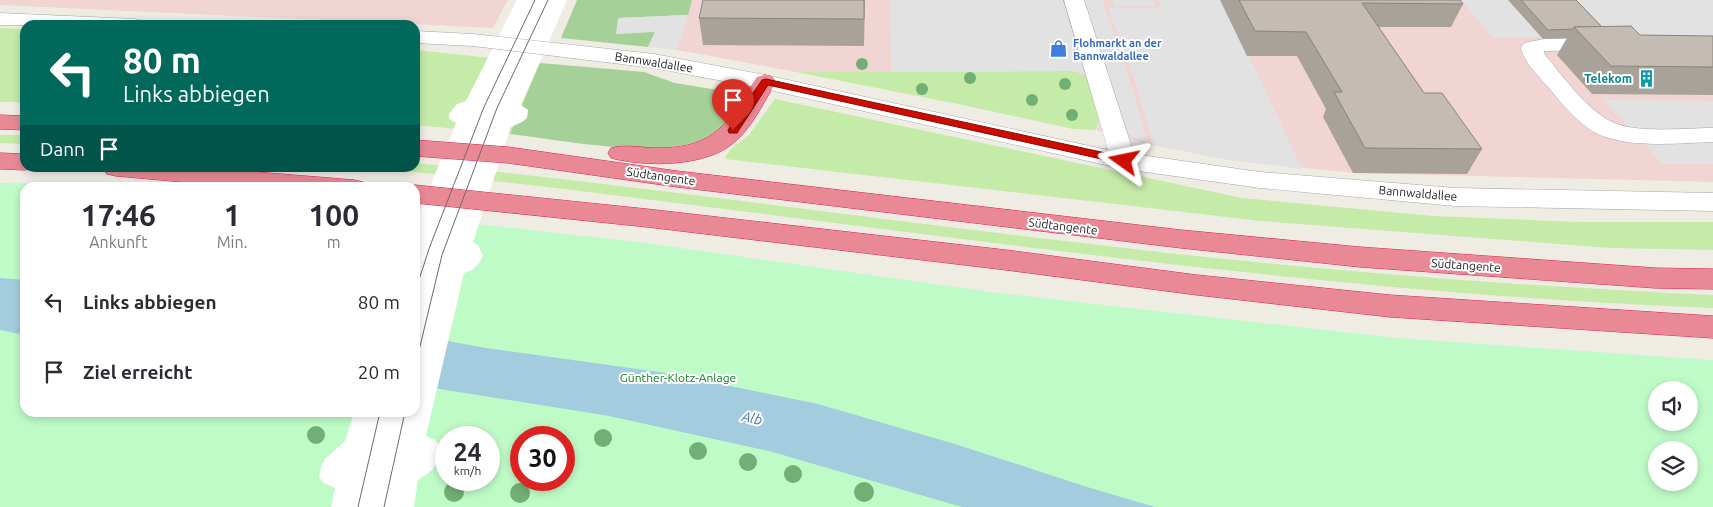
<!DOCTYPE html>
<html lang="de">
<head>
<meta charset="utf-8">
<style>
	body { margin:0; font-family:Ubuntu,sans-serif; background:#f7f7f7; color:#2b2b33; height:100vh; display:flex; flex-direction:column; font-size:19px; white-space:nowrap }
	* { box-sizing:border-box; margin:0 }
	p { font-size:16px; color:#7c7c81 }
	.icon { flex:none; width:28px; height:28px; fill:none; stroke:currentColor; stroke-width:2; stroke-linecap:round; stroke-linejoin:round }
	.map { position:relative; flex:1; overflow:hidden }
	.drawer { position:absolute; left:20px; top:182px; width:400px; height:235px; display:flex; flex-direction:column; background:#fff; border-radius:15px; box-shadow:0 2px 8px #0003 }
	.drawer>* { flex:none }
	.guide { position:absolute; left:20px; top:20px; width:400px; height:152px; border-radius:15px; box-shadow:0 2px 8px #0003; background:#00695c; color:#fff; overflow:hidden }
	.buttons { position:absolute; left:1648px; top:381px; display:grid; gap:10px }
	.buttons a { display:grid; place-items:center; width:50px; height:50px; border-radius:50%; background:#fff; box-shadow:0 2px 8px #0003; font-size:25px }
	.speed { position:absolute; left:435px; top:426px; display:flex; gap:10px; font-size:25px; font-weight:700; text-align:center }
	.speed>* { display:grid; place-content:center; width:65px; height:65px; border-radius:50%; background:#fff; box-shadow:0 2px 8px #0003; line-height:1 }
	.speed small { font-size:12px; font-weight:400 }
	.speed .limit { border:8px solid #d22; background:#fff; color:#111 }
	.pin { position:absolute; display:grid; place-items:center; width:42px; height:42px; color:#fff; margin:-51px -21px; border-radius:50% 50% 50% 0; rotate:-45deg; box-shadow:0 0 5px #0007 }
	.pin .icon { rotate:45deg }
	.me { position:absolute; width:55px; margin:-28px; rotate:282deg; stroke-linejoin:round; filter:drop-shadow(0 0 4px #0008) }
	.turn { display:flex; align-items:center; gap:18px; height:105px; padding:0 20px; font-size:22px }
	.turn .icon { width:65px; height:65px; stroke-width:2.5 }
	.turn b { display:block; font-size:35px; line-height:42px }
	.then { display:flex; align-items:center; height:48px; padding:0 20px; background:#0003; gap:10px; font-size:19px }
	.eta { display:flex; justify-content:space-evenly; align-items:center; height:85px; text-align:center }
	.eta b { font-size:30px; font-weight:700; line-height:35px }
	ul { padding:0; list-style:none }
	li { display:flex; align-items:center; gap:15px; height:70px; padding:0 20px }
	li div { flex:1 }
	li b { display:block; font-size:19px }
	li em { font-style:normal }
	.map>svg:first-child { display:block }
</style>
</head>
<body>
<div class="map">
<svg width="1713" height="507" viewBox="0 0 1713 507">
	<rect width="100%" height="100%" fill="#efece4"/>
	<!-- commercial -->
	<g fill="#f1d5d2">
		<path d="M 0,0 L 508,0 L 493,28 L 0,5 Z"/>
		<path d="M 692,0 L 1713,0 L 1713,182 L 1353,173 L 1228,160 L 1153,145 L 1096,130 L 1099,125 L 1073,71 L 796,72 L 677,50 Z"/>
	</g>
	<!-- grass -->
	<g fill="#c5eba8">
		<path d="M 0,28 L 25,29 L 25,102 L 0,102 Z"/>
		<path d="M 415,50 L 540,63 L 510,134 L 415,125 Z"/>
		<path d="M 1073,71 L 1088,77 L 1100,115 L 1096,130 L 1073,129 L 958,104 L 796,72 Z"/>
		<path d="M 775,99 L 1242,198 L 1434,216 L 1579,222 L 1713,222 L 1713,250 L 1610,248 L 1261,221 L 726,159 L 725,157 L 731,149 L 749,135 Z"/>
		<path d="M 0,135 L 25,135 L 25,144 L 0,143 Z"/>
		<path d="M 415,163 C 669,189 923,226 1177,254 C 1355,273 1534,287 1713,295 L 1713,308 C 1266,291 823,215 378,168 L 415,168 Z"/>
	</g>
	<!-- forest -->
	<g fill="#a5d097">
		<path d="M 577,0 L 692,0 L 688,15 L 618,18 L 655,32 L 648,47 L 561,38 Z"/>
		<path d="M 540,63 L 644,72 L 675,83 L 742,94 C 735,110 723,130 707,138 C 660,160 561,140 510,134 Z"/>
	</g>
	<!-- park -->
	<path fill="#bffbc7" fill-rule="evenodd" d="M 0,183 L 63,184 L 100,187 L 25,188 L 25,412 L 415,412 L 415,217 L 638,242 L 998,293 L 1396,338 L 1713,360 L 1713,507 L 0,507 ZM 1656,390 L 1689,390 L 1689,422 L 1656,422 ZM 446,438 L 489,438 L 489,480 L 446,480 ZM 521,438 L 564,438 L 564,480 L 521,480 ZM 1656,450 L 1689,450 L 1689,482 L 1656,482 Z"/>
	<!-- parking -->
	<g fill="#e2e2e2">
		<path d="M 890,0 L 1102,0 L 1132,87 L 1148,143 L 1099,125 L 1100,115 L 1088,77 L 1083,74 L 1073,71 L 891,72 Z"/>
		<path d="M 1113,0 L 1154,0 L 1156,6 L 1115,5 Z"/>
		<path d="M 1159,0 L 1220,0 L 1247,55 L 1249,56 L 1302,169 L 1228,160 L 1153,145 L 1137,87 L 1108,8 L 1162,8 Z"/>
		<path d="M 1462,0 L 1713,0 L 1713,37 L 1492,37 Z"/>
		<path d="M 688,15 L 677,50 L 648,47 L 655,32 L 616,34 L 618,18 Z"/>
		<path d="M 1604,100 L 1713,101 L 1713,164 L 1662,164 Z"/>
	</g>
	<!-- water -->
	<g fill="#a3cdde">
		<path d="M 0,278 L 25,280 L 25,335 L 0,330 Z"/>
		<path d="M 415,335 L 486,348 L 666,373 L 818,404 L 955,444 L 1087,487 L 1155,507 L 962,507 L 769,451 L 609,416 L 415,385 Z"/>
	</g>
	<!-- pier -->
	<path fill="#fff" d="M 517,0 L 567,0 L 521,105 L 528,110 L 527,118 L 522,122 L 511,127 L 473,242 L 478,245 L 483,256 L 479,263 L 472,270 L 464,273 L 426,436 L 435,440 L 441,448 L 438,461 L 431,471 L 418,480 L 414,507 L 331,507 L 335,488 L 324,483 L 319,477 L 321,467 L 325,459 L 345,441 L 354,413 L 415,412 L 415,223 L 456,123 L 449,119 L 449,114 L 457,104 L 466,101 Z"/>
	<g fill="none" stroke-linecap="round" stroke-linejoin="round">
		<defs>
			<g id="minor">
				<path d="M 1064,0 L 1084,0 L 1134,154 L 1260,172 L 1455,188 L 1713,193 L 1713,211 L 1455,206 L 1260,188 L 1124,169 L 765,89 L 654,68 L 473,46 L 415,43 L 415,31 L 473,34 L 654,54 L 765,75 L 1108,150 Z"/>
				<path d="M 0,13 L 135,19 L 142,21 L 145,25 L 0,25 Z"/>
				<path d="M 1599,38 L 1607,39 L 1610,44 L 1607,49 L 1599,50 L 1544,51 L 1545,55 C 1564,77 1589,114 1617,124 C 1641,133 1687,128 1713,128 L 1713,142 C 1677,143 1620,150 1589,129 C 1574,118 1561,103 1549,88 C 1539,76 1525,64 1521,48 L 1524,43 L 1544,39 Z"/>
			</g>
			<g id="highway">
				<path d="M 765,75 L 773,77 L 776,82 C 763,103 752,129 731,145 C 702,167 645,167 611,158 L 608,153 L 611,148 C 626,144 642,148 657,148 C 719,148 726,122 757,77 Z"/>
				<path d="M 0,115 L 25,116 L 25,130 L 0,129 Z"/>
				<path d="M 415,140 L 508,147 L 677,171 L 1181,230 L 1360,247 L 1655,268 L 1713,269 L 1713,289 L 1655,288 L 1360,267 L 1181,248 L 677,187 L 508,163 L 415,156 Z"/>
				<path d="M 0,153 L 25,154 L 25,168 L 34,168 L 25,170 L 0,169 Z"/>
				<path d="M 103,168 L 208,168 L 354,180 L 363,182 L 366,188 L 250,188 L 116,176 L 107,174 Z"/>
				<path d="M 415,185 L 647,209 L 1006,250 L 1197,275 L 1390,295 L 1713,316 L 1713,338 L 1390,317 L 1197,295 L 1006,270 L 647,227 L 415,203 L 415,188 L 408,188 Z"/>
			</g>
		</defs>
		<!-- minor casing -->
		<use href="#minor" stroke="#a5a5a5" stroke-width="1"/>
		<!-- highway casing -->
		<use href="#highway" stroke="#df1f56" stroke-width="1"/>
		<!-- minor -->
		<use href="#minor" fill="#fff" fill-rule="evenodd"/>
		<!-- highway -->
		<use href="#highway" fill="#e98995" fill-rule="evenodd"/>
		<!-- tram -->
		<g stroke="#6c6c6c" stroke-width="1">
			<path d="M 415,292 L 430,246 L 484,107 L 535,0"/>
			<path d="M 415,367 L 442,255 L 497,108 L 548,0"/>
			<path d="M 358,507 L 380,412"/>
			<path d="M 384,507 L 405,412"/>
		</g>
	</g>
	<!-- trees -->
	<g fill="#70b074">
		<circle cx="862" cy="64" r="6"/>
		<circle cx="970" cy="78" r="6"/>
		<circle cx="1065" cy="84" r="6"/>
		<circle cx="922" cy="89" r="6"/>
		<circle cx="1032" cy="100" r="6"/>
		<circle cx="1072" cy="115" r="6"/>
		<circle cx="316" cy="435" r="9"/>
		<circle cx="603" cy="438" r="9"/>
		<circle cx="698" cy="451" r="9"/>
		<circle cx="748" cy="462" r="9"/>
		<circle cx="793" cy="474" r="9"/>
		<circle cx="454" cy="492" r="10"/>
		<circle cx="864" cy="492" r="10"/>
		<circle cx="520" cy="493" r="10"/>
	</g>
	<!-- wall -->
	<g fill="#a9a29a">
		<path d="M 865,0 L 864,46 L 703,45 L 699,18 Z"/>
		<path d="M 1220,0 L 1460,0 L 1463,4 L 1451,27 L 1378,27 L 1424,93 L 1482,149 L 1467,174 L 1353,173 L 1323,117 L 1326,109 L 1297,56 L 1247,56 Z"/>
		<path d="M 1508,0 L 1576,0 L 1602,27 L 1640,35 L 1713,36 L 1713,95 L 1592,94 L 1557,55 L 1567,38 L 1543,39 Z"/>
	</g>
	<!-- building -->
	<g fill="#c4bcb3" stroke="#89847d">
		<path d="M 703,0 L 864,0 L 864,19 L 699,18 Z"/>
		<path d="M 1239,0 L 1460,0 L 1463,4 L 1362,3 L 1424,93 L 1442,93 L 1482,149 L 1365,148 L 1334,92 L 1342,92 L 1306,32 L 1255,31 Z"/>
		<path d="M 1521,0 L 1576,0 L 1602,27 L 1574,27 L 1573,29 L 1548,30 Z"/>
		<path d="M 1631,26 L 1640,35 L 1713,36 L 1713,67 L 1611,66 L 1574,27 Z"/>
	</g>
	<!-- route -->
	<path fill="#cc0c00" stroke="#850800" d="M 766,79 L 1124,157 L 1130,161 L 1124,164 L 768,85 L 737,133 L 729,133 L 728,130 L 762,80 Z"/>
	<!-- icons -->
	<defs>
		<symbol id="shop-bare" viewBox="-9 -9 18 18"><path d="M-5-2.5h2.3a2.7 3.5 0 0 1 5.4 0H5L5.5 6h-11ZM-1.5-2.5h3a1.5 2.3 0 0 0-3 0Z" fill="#3f7fe0" stroke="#fff" stroke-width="2.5" paint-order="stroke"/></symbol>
		<symbol id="building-bare" viewBox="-9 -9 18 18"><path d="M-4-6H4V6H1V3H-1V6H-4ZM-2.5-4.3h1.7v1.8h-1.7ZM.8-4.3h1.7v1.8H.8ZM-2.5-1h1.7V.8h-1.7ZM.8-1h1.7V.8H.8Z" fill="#0f9aa8" stroke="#fff" stroke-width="2.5" paint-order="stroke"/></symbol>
	</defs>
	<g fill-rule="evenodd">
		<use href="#shop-bare" x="1046" y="36" width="25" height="25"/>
		<use href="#building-bare" x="1634" y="66" width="25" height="25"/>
	</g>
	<g text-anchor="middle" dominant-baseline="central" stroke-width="4" stroke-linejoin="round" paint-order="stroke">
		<!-- far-shop labels -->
		<g font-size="11" font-weight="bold" fill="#366cbe" stroke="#fff" text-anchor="start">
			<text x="1073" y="43">Flohmarkt an der<tspan x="1073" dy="13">Bannwaldallee</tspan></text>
		</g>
		<!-- street labels -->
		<g font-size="12" fill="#1e1e1e" stroke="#fff">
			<text transform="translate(654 62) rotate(9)">Bannwaldallee</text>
			<text transform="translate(661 176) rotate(8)">Südtangente</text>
			<text transform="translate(1418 193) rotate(5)">Bannwaldallee</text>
			<text transform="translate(1063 226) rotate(7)">Südtangente</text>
			<text transform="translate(1466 265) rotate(4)">Südtangente</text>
		</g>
		<!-- culture labels -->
		<g font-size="12" font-weight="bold" fill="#0d838f" stroke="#fff" text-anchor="end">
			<text x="1632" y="78">Telekom</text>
		</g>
		<!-- park labels -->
		<g font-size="12" fill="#097f19" stroke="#fff">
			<text x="678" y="377">Günther-Klotz-Anlage</text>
		</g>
		<!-- water labels -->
		<g font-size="14" font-style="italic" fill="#4876b0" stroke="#fff">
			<text transform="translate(752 418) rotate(12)">Alb</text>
		</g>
	</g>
</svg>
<div class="buttons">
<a><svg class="icon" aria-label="sound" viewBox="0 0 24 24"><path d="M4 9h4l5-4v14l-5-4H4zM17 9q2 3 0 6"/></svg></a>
<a><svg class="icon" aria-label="layers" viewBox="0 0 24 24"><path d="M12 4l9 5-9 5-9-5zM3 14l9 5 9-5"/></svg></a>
</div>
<div class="speed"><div>24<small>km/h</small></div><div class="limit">30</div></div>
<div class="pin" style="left:733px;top:130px;background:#d93025"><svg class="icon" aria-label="arrive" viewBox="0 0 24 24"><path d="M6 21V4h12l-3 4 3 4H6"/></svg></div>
<svg class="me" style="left:1124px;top:161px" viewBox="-20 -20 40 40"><path d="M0-17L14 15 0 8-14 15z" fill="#cc0c00" stroke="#fff" stroke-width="4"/></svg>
<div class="guide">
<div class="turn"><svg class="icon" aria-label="left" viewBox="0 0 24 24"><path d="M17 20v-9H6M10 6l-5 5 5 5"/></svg><div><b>80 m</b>Links abbiegen</div></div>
<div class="then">Dann<svg class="icon" aria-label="arrive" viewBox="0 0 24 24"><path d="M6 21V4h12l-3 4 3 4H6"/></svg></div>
</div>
<section class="drawer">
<div class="eta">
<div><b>17:46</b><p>Ankunft</p></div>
<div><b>1</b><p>Min.</p></div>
<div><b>100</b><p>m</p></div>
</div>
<ul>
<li><svg class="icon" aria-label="left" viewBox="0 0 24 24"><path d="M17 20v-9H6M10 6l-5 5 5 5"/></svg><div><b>Links abbiegen</b></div><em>80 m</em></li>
<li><svg class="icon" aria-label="arrive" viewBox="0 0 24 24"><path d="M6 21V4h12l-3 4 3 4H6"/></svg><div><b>Ziel erreicht</b></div><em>20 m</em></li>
</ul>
</section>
</div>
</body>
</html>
